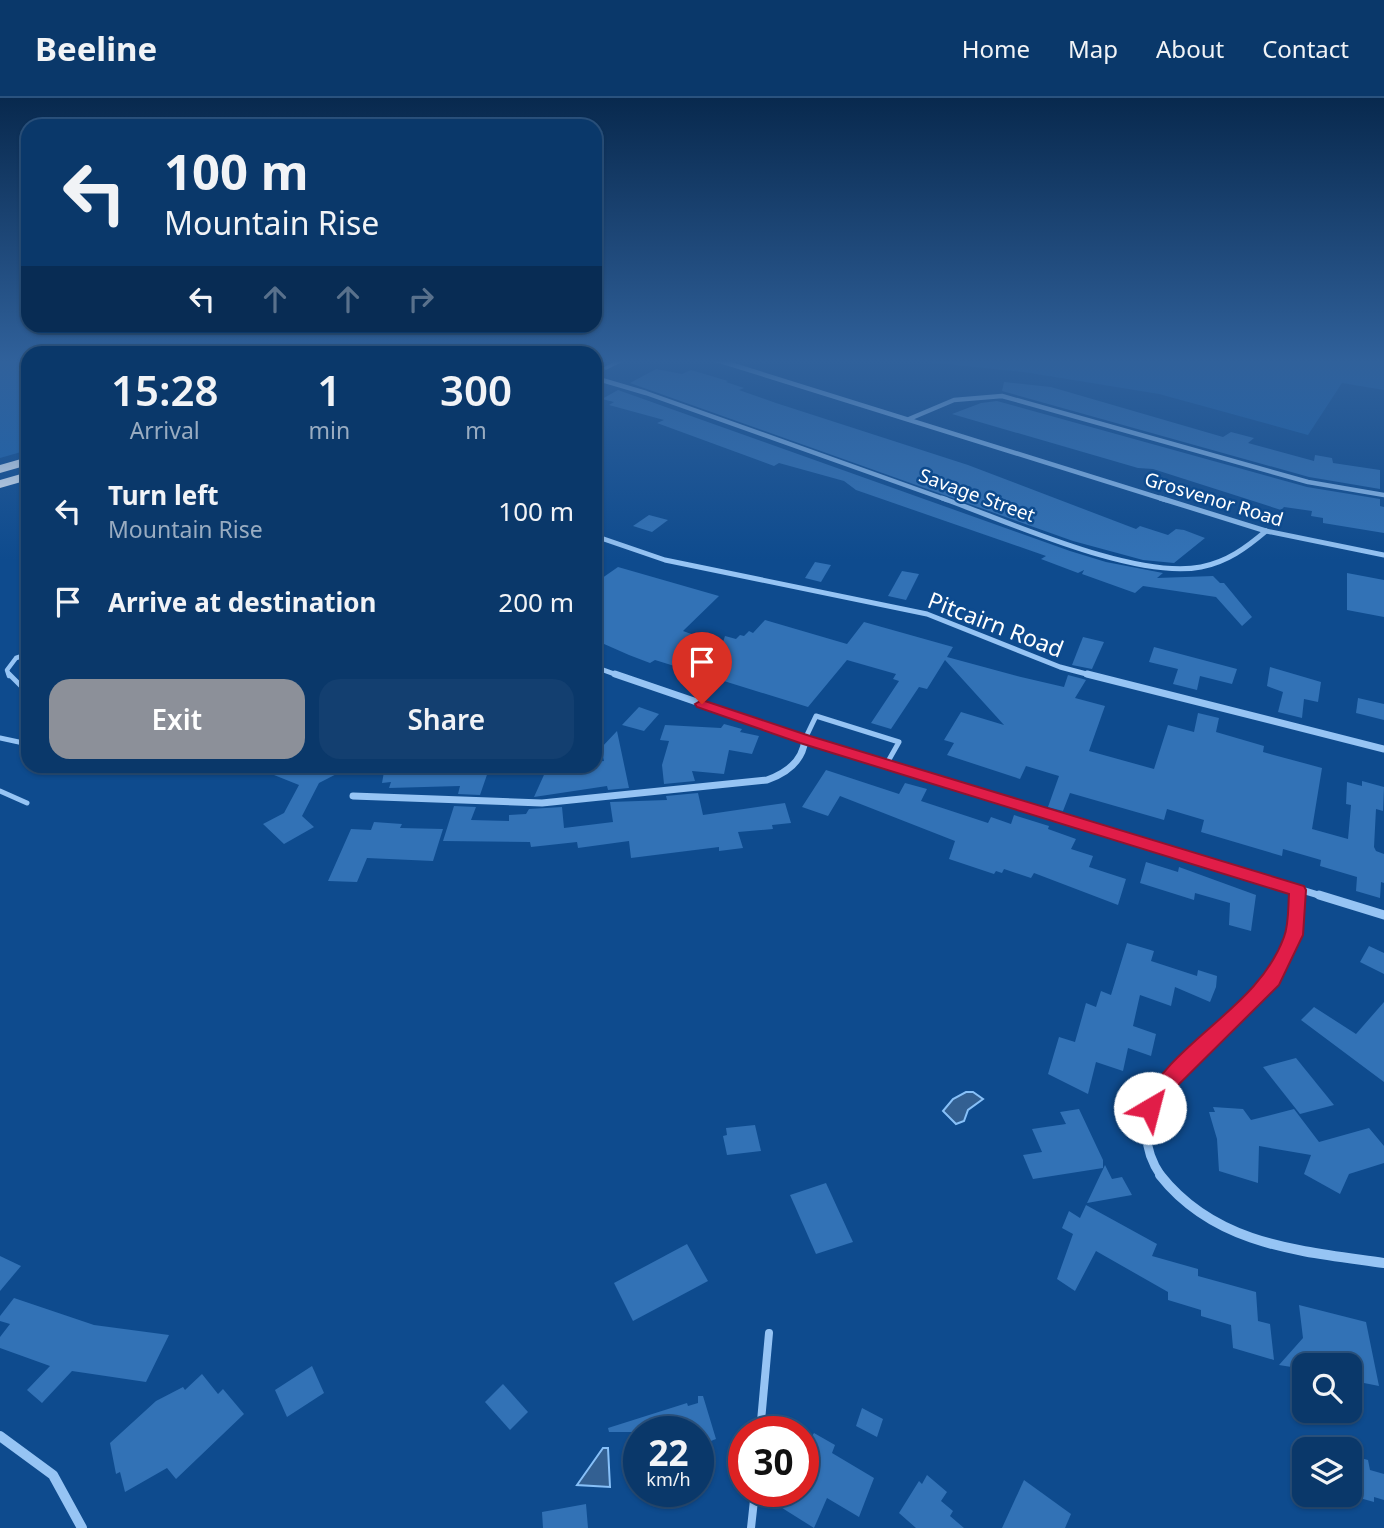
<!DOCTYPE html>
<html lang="en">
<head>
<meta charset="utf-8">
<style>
	body { margin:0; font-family:"Noto Sans",sans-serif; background:#133f70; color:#f1f3f6; height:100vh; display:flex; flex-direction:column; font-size:26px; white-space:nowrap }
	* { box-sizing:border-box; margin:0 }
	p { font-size:23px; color:#99acc1 }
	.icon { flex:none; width:38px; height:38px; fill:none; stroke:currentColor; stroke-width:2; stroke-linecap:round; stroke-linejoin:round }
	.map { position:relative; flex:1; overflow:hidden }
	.drawer { position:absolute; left:21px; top:248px; width:581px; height:427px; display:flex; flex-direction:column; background:#0a386a; border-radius:21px; box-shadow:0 2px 5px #0004,0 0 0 2px #2a527e }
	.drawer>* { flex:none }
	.top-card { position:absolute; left:21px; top:21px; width:581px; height:214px; border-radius:21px; box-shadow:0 2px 5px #0004,0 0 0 2px #2a527e; background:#0a386a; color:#f1f3f6; overflow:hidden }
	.buttons { position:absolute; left:1292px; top:1255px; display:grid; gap:14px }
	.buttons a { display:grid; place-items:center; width:70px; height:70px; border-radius:14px; background:#0a386a; box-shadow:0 2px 5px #0004,0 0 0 2px #2a527e; font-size:35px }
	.speed { position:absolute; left:623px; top:1318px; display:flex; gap:14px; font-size:35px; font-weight:700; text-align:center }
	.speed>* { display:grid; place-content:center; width:91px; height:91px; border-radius:50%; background:#0a386a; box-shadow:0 2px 5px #0004,0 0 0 2px #2a527e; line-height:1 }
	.speed small { font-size:18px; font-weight:400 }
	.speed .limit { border:10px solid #d22; background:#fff; color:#111 }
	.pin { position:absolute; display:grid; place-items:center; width:60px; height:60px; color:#fff; margin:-72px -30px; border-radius:50% 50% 50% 0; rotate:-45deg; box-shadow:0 0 7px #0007 }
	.pin .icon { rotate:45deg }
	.me { position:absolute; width:77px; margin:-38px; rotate:37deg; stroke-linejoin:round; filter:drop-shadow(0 0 5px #0008) }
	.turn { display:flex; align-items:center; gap:24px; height:147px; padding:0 28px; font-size:32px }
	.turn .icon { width:91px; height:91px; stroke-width:2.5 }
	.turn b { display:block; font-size:49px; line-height:60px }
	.lanes { display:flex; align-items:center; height:66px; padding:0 28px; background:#0003; justify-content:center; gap:35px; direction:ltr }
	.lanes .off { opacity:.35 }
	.eta { display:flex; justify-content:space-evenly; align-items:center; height:119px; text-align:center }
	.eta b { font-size:42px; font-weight:600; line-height:49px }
	.primary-button { display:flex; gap:14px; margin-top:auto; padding:14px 28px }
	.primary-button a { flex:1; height:80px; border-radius:21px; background:#8c9099; color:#fff; font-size:28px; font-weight:600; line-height:80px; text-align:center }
	.primary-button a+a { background:#133f70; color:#f1f3f6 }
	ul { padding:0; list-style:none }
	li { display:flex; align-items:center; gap:21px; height:91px; padding:0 28px }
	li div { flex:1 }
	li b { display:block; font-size:26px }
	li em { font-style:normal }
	header { display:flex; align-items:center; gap:42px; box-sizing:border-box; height:98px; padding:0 35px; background:#0a386a; border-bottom:2px solid #2a527e }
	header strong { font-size:33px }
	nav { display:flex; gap:38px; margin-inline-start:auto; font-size:24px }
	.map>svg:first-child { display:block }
</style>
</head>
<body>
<header>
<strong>Beeline</strong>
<nav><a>Home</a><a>Map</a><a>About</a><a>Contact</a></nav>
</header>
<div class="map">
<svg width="1384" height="1430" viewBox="0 0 1384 1430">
	<rect width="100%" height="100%" fill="#0e4b8e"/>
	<!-- green -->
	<g fill="#1c63ac">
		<path d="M 0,262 L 28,262 L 28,352 L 0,360 Z"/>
		<path d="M 851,262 L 1384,262 L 1384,292 L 1342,285 L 1308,337 L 1159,296 L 1024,274 L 927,264 Z"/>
	</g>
	<!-- water -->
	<g fill="#336092" stroke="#87c0f8" stroke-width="2">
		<path d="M 966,994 L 973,994 L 983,1001 L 968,1012 L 964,1023 L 956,1026 L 943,1013 L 953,1001 Z"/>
		<path d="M 603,1350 L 608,1350 L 610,1389 L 577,1387 Z"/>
	</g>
	<!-- building -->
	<g fill="#3272b6">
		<path d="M 656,271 L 682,276 L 691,272 L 728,283 L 726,284 L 744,290 L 739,292 L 776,305 L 968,367 L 1136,431 L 1140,428 L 1168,437 L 1176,431 L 1184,432 L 1205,440 L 1174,465 L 1143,462 L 1073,443 L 630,285 Z"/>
		<path d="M 1004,284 L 1051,289 L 1223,339 L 1231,334 L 1254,340 L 1248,345 L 1314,363 L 1315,357 L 1332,360 L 1333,365 L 1380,372 L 1380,391 L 1309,379 L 1002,293 Z"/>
		<path d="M 618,292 L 1070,453 L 1106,464 L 1163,475 L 1157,480 L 1213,478 L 1220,485 L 1224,485 L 1252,519 L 1242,528 L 1216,499 L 1143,488 L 1135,495 L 1082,476 L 1084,472 L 1078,475 L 1041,461 L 1046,458 L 856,392 L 844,383 L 779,365 L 774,368 L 657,325 L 664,322 L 609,307 L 614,304 L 602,301 Z"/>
		<path d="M 997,303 L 1307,389 L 1380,401 L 1380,408 L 1384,409 L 1384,435 L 1323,425 L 1323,420 L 1311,418 L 1312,413 L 1284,409 L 1281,412 L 1153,371 L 1138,370 L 952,316 L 981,305 Z"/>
		<path d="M 649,417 L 668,422 L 652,434 L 633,428 Z"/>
		<path d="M 815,464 L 831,467 L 821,484 L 805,480 Z"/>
		<path d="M 618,469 L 719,498 L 683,533 L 722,547 L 725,538 L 736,541 L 740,537 L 744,538 L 749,533 L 753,535 L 765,522 L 847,546 L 864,524 L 953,549 L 947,559 L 1021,579 L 1064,589 L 1068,577 L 1083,581 L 1086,582 L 1075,600 L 1105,608 L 1089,653 L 1154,671 L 1168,627 L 1194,634 L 1198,615 L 1219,620 L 1216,634 L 1264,648 L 1263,654 L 1322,670 L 1312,731 L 1348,741 L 1351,707 L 1346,706 L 1347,684 L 1362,688 L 1362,683 L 1384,689 L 1383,713 L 1376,711 L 1374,749 L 1376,753 L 1384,756 L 1384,785 L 1381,784 L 1380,800 L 1356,793 L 1357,779 L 1320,768 L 1321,762 L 1283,751 L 1282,758 L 1201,734 L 1204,722 L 1167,711 L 1164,722 L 1070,695 L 1063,713 L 1048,709 L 1059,678 L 1026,668 L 1020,681 L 947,657 L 954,645 L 944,642 L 961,614 L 1004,627 L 945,562 L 927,591 L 919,589 L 891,631 L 871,625 L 899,583 L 893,581 L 896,576 L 847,562 L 808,609 L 711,579 L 722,548 L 697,575 L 655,562 L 650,565 L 629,557 L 595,542 L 595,485 Z"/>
		<path d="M 902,473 L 919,476 L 906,502 L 888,498 Z"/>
		<path d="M 1347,475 L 1384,482 L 1384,519 L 1347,512 Z"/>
		<path d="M 1083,539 L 1104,544 L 1092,571 L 1072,567 Z"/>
		<path d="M 1154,549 L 1237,571 L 1232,586 L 1200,578 L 1197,592 L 1173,586 L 1178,571 L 1149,564 Z"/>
		<path d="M 1270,569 L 1321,584 L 1318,604 L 1304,601 L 1302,620 L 1278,614 L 1283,594 L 1267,588 Z"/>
		<path d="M 1358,600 L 1384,606 L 1384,622 L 1356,615 Z"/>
		<path d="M 639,609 L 659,616 L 644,633 L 622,627 Z"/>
		<path d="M 724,626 L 742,631 L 740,634 L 759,638 L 752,656 L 729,652 L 724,676 L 692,673 L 695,683 L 664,686 L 662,667 L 669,643 L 660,642 L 665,627 L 721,630 Z"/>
		<path d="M 617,633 L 629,690 L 608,692 L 607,688 L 534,699 L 548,668 L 595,668 L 595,664 L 604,663 L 601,650 Z"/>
		<path d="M 260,668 L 352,668 L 319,685 L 302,718 L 314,729 L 284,746 L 263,726 L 284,715 L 299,687 L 259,671 Z"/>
		<path d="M 385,668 L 490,668 L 480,697 L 458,696 L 460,688 L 389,690 L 391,684 L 382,685 Z"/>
		<path d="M 826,672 L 899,696 L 905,685 L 927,691 L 921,703 L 988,725 L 991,719 L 1011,726 L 1014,717 L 1049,728 L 1048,731 L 1076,741 L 1071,751 L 1093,758 L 1089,769 L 1126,781 L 1118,807 L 1034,775 L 1031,780 L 1004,771 L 1002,775 L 996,773 L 994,776 L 949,761 L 955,743 L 840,698 L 828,718 L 802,709 Z"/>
		<path d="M 698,695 L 703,717 L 785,705 L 791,725 L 772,727 L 773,731 L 738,734 L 743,750 L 719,753 L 719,749 L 631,760 L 629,743 L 578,750 L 577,744 L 531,749 L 530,744 L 443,743 L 454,708 L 476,709 L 471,722 L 509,723 L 509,717 L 526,716 L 529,711 L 562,709 L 564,730 L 613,724 L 610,704 L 667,702 L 666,698 Z"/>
		<path d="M 374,724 L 402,726 L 400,730 L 443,731 L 433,763 L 367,760 L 357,784 L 328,783 L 351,731 L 371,732 Z"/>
		<path d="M 1146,764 L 1178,774 L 1179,769 L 1256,797 L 1251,833 L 1229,827 L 1230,805 L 1195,795 L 1194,802 L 1140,785 Z"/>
		<path d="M 1127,845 L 1154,853 L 1151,863 L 1197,878 L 1198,872 L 1217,878 L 1216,889 L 1210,904 L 1175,889 L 1171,908 L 1140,897 L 1133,928 L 1156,936 L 1151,958 L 1128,950 L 1123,973 L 1096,964 L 1088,996 L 1048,976 L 1059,939 L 1075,944 L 1086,905 L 1096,909 L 1101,893 L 1111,897 Z"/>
		<path d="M 1369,848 L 1384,855 L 1384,876 L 1360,864 Z"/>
		<path d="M 1384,904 L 1384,984 L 1301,922 L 1314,909 L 1356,936 Z"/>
		<path d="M 1296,960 L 1334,1007 L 1300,1016 L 1263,969 Z"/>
		<path d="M 1213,1009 L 1243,1011 L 1251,1022 L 1294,1011 L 1319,1044 L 1369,1030 L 1384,1048 L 1384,1065 L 1349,1076 L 1340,1096 L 1304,1076 L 1311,1057 L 1259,1048 L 1258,1085 L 1219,1073 L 1217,1041 L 1209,1014 L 1215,1014 Z"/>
		<path d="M 1079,1011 L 1103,1062 L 1103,1070 L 1033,1081 L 1023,1057 L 1042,1054 L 1032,1031 L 1066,1026 L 1060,1014 Z"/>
		<path d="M 755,1027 L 761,1053 L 727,1057 L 723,1038 L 727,1037 L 726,1030 Z"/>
		<path d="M 1105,1067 L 1112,1081 L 1122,1079 L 1132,1097 L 1087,1105 Z"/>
		<path d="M 826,1085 L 853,1144 L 816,1156 L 790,1097 Z"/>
		<path d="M 1086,1107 L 1157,1146 L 1152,1158 L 1198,1171 L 1198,1178 L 1256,1194 L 1258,1223 L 1270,1226 L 1274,1262 L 1233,1250 L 1231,1227 L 1201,1218 L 1201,1212 L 1168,1202 L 1168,1194 L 1096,1153 L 1075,1193 L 1057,1181 L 1073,1136 L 1062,1130 L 1069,1113 L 1080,1120 Z"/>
		<path d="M 687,1146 L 708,1183 L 633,1223 L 614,1185 Z"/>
		<path d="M 0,1158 L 21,1168 L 0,1193 Z"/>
		<path d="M 14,1200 L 94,1227 L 169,1237 L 146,1284 L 72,1273 L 42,1305 L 27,1292 L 50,1268 L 0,1250 L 0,1239 L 10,1226 L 0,1223 L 0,1218 Z"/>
		<path d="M 1299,1207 L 1366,1224 L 1379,1288 L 1349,1282 L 1349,1267 L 1304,1267 L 1304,1271 L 1279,1267 L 1303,1240 Z"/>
		<path d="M 312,1268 L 324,1295 L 287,1319 L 275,1292 Z"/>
		<path d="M 202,1276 L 218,1296 L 223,1291 L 244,1316 L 176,1381 L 167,1370 L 125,1394 L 120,1374 L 116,1376 L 110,1345 L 156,1303 L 183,1289 L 185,1292 Z"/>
		<path d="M 503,1286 L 528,1314 L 510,1332 L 485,1304 Z"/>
		<path d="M 698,1298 L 703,1298 L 716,1341 L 698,1348 L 698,1334 L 609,1334 L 608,1330 L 687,1305 L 688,1308 L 698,1305 Z"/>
		<path d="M 862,1310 L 883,1321 L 877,1339 L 856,1328 Z"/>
		<path d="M 814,1335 L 835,1347 L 832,1355 L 874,1380 L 859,1419 L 827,1400 L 814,1430 L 779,1408 L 786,1393 L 803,1393 L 803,1352 Z"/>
		<path d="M 1349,1357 L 1368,1362 L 1370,1372 L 1384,1376 L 1384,1402 L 1374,1399 L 1374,1404 L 1349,1397 Z"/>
		<path d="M 927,1377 L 947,1394 L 941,1403 L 953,1413 L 950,1418 L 964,1430 L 916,1430 L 899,1415 L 919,1383 L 922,1386 Z"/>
		<path d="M 1024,1382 L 1071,1416 L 1065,1430 L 1002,1430 Z"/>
		<path d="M 586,1406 L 588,1430 L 543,1430 L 542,1414 Z"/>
	</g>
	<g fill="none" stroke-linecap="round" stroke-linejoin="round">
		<!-- service-far3 -->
		<path stroke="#96c4f4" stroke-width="3.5" d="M 606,270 L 622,262"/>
		<!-- service-far2 -->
		<path stroke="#96c4f4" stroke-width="4.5" d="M 9,578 L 7,572 L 16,560 L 28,556"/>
		<!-- service-far1 -->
		<g stroke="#96c4f4" stroke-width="5">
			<path d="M 9,576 L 28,595"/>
			<path d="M 0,640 L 28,646"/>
			<path d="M 805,641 L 816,618 L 899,644 L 886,667"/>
			<path d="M 0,693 L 27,705"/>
		</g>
		<!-- service -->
		<g stroke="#96c4f4" stroke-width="8">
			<path d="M 760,1334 L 769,1235"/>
			<path d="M 751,1430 L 755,1393"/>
		</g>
		<!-- minor-far4 -->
		<g stroke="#96c4f4" stroke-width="4.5">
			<path d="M 717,262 L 1166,402"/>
			<path d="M 595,280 L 646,295 L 947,402"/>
			<path d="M 909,321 L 954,302 L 1002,298 L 1308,384 L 1384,397"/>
		</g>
		<!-- minor-far3 -->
		<g stroke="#96c4f4" stroke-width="5">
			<path d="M 942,400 C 1007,423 1135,482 1201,469 C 1227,464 1246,450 1266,433"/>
			<path d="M 1160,400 L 1266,433 L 1384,457"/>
			<path d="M 595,438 L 665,462 L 927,516 L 1060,569 L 1094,578"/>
			<path d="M 595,569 L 620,578"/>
		</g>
		<!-- minor-far2 -->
		<g stroke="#96c4f4" stroke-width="7">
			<path d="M 615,576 L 805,641 L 1325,799"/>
			<path d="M 1087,576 L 1384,651"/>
			<path d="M 353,698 L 542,705 L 767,682 C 787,675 803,663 805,641"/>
			<path d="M 1297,799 L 1298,792"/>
		</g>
		<!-- minor-far1 -->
		<g stroke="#96c4f4" stroke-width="9">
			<path d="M 1319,797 L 1384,817"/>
			<path d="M 1161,1078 C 1140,1047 1144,1021 1163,989 L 1272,881 L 1294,837 L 1298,797"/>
		</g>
		<!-- minor -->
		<g stroke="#96c4f4" stroke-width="10">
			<path d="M 1160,1077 C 1216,1148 1301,1153 1384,1165"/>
			<path d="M 0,1338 L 53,1377 L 82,1430"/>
		</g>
		<!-- trunk -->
		<g fill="#f0f7ff" fill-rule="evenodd">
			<path d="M 28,359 L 28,367 L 0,375 L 0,367 Z"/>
			<path d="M 28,374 L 28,382 L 0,390 L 0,382 Z"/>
		</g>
	</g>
	<!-- sky -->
	<linearGradient id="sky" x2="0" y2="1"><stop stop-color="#08294e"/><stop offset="0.57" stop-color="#30619b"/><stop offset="1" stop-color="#30619b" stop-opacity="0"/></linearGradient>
	<rect width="1384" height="462" fill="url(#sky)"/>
	<!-- route -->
	<path fill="#e11d48" stroke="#92132f" stroke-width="2" d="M 702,602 L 810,638 L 1304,788 L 1306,792 L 1303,837 L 1279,887 L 1170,995 C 1163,1007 1159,1022 1143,1016 L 1140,1010 C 1173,941 1258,911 1284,839 C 1289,826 1288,809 1289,796 L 800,645 L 697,609 L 695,606 Z"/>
	<g text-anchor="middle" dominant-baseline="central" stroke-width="5" stroke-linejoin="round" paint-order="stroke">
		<!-- far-street labels -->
		<g font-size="19" fill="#fff" stroke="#0e4b8e">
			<text transform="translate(977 397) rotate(20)">Savage Street</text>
			<text transform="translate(1214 401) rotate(17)">Grosvenor Road</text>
		</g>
		<!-- street labels -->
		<g font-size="23" fill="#fff" stroke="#0e4b8e">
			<text transform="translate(996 526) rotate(21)">Pitcairn Road</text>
		</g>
	</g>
</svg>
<div class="buttons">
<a><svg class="icon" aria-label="search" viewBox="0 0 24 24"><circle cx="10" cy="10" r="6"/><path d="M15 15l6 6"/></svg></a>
<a><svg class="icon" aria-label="layers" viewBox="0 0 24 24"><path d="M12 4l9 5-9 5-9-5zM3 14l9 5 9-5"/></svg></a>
</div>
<div class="speed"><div>22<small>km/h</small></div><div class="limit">30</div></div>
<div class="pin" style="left:702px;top:606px;background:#d93025"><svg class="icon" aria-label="arrive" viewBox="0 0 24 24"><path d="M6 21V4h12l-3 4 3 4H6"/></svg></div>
<svg class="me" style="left:1150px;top:1010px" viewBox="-20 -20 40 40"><circle r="19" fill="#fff"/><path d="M0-13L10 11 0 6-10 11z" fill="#e11d48"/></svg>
<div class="top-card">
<div class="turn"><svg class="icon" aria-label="left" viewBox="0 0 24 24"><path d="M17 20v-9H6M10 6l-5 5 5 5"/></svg><div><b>100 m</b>Mountain Rise</div></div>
<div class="lanes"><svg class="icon" aria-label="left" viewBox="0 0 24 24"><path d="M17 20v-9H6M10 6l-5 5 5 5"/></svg><svg class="icon off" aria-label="ahead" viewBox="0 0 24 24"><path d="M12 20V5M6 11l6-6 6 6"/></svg><svg class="icon off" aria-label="ahead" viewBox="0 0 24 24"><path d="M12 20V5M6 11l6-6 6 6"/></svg><svg class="icon off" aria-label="right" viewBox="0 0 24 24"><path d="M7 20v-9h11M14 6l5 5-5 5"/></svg></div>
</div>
<section class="drawer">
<div class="eta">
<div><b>15:28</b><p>Arrival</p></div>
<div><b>1</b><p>min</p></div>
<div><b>300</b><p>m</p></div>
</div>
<ul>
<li><svg class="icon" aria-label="left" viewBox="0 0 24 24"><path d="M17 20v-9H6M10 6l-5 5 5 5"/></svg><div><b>Turn left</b><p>Mountain Rise</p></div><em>100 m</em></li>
<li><svg class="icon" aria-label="arrive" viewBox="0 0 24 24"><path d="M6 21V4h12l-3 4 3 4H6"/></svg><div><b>Arrive at destination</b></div><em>200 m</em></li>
</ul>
<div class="primary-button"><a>Exit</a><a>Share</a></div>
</section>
</div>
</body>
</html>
